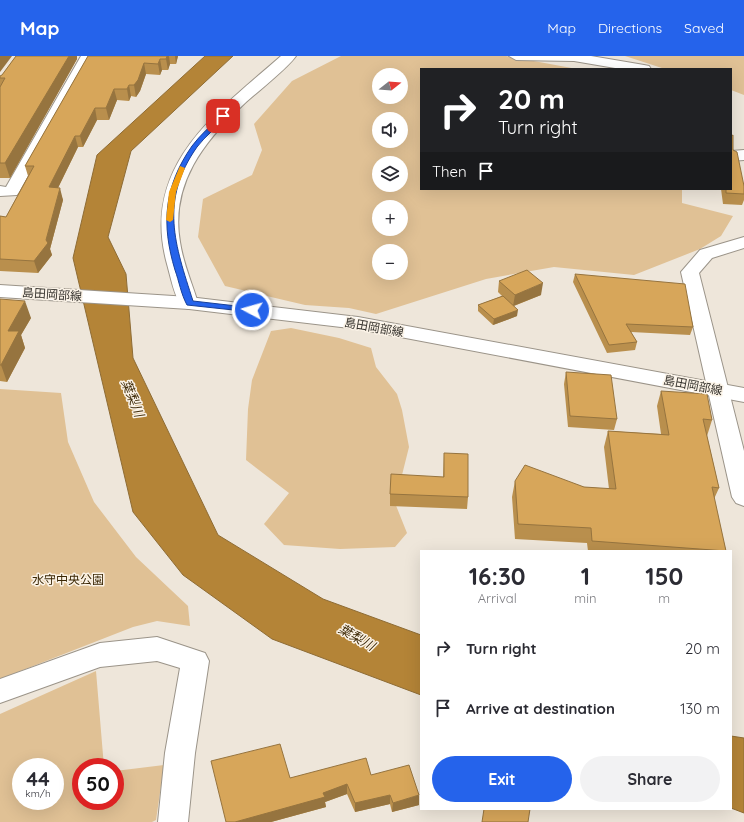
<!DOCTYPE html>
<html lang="en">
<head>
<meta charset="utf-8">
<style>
	body { margin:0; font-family:Quicksand,"Noto Sans JP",sans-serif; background:#f2f2f3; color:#2b2b33; height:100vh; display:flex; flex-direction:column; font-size:15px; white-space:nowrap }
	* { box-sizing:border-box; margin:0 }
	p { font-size:13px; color:#7c7c81 }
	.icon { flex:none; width:22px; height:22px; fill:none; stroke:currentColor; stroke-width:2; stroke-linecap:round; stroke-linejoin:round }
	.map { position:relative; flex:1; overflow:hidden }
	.panel { position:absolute; left:420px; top:494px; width:312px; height:260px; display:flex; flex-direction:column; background:#fff; border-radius:0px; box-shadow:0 4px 16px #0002 }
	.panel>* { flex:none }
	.top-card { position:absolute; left:420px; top:12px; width:312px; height:122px; border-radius:0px; box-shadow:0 4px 16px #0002; background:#202124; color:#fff; overflow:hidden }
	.needle { width:26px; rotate:73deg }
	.buttons { position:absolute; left:372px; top:12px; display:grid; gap:8px }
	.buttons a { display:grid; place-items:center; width:36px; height:36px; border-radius:50%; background:#fff; box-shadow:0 4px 16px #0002; font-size:20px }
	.speed { position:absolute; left:12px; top:702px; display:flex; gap:8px; font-size:20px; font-weight:700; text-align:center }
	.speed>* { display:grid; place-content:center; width:52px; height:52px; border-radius:50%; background:#fff; box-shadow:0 4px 16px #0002; line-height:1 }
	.speed small { font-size:10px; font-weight:400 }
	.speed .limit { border:6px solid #d22; background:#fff; color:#111 }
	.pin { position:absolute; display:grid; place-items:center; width:34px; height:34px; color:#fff; margin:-17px; border-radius:8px; box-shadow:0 2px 6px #0006 }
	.me { position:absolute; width:44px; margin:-22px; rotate:276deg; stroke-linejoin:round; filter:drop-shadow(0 0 3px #0008) }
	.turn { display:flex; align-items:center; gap:14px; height:84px; padding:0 12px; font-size:18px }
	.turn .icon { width:52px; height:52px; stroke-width:2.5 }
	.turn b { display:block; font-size:28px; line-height:34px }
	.then { display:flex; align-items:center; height:38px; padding:0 12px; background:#0003; gap:8px; font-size:15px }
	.eta { display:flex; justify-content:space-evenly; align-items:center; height:68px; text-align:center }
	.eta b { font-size:24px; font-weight:700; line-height:28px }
	.primary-button { display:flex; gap:8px; margin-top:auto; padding:8px 12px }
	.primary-button a { flex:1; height:46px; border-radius:24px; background:#2563eb; color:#fff; font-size:16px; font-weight:700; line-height:46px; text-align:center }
	.primary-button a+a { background:#f2f2f3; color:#2b2b33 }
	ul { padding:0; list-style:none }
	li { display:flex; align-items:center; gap:12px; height:60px; padding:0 12px }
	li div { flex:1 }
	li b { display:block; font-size:15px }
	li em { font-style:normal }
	header { display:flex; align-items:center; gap:24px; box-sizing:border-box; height:56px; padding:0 20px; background:#2563eb; color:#fff }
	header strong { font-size:19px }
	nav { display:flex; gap:22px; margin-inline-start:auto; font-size:14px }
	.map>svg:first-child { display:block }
</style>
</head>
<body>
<header>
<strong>Map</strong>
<nav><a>Map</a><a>Directions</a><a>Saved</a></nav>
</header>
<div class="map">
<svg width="744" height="766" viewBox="0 0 744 766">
	<rect width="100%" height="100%" fill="#eee6da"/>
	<!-- green -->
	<g fill="#e0c195" fill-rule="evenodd">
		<path d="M 341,0 L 506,0 L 577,13 L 421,13 L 421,133 L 682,133 L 682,147 L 733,160 L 721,180 L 700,193 L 634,219 L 554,211 L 486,223 L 376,258 L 349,252 L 305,249 L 225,230 L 198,181 L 203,143 L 252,119 L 262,94 L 254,68 L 292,25 ZM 379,19 L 401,19 L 401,41 L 379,41 ZM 379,63 L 401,63 L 401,85 L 379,85 ZM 379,107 L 401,107 L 401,129 L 379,129 ZM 379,151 L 401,151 L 401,173 L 379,173 ZM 379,195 L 401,195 L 401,217 L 379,217 Z"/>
		<path d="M 625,0 L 744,0 L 744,39 L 731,34 L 731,13 L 665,13 Z"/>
		<path d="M 291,272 L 339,282 L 371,292 L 376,311 L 397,338 L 402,354 L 409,391 L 395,447 L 407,477 L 395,491 L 340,493 L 284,489 L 264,468 L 289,437 L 246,404 L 248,353 L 252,324 L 271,275 Z"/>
		<path d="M 0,333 L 61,337 L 68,386 L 94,446 L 136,501 L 188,550 L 190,570 L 157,565 L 133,571 L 0,623 Z"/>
		<path d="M 96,615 L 104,711 L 81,711 L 81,745 L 115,745 L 115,715 L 164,709 L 156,764 L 152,766 L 0,766 L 0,658 ZM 21,711 L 55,711 L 55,745 L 21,745 Z"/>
	</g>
	<!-- water -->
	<g fill="#b48437" stroke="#8e6c35">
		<path d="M 205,0 L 233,0 L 131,95 L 108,181 L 126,218 L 133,302 L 218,479 L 323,543 L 421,579 L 421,639 L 272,583 L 183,519 L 133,456 L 73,202 L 97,99 Z"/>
		<path d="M 731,680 L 744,682 L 744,757 L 731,752 Z"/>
	</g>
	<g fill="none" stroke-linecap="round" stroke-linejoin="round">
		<defs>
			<g id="street">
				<path d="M 81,0 L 95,0 L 19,136 L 17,139 L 0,140 L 0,130 L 6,131 Z"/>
				<path d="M 281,0 L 296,0 C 286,14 258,35 244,48 C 204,85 170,128 180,186 C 183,207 192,227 198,247 L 196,251 L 189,253 L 182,251 C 174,240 171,222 167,208 C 140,110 216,57 281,0 Z"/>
				<path d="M 509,0 L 591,0 L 644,9 L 649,10 L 651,13 L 621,13 L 574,5 L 516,4 Z"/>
				<path d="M 744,94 L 744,104 L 731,105 L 731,95 Z"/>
				<path d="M 744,181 L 744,192 L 712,202 L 699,217 L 744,395 L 744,450 L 736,447 L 732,441 L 681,216 L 700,194 Z"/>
				<path d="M 157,581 L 205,597 L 209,605 L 195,697 L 188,766 L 158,766 L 165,697 L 180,612 L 157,605 L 100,611 L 0,647 L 0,623 L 100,587 Z"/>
			</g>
			<path id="secondary" d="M 0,229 L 189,241 L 358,261 L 744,332 L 744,346 L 358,273 L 189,253 L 0,241 Z"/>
		</defs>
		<!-- street casing -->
		<use href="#street" stroke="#9b9489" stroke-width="2"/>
		<!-- secondary casing -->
		<use href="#secondary" stroke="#9b9489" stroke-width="2"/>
		<!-- street -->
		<use href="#street" fill="#fff" fill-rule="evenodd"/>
		<!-- secondary -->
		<use href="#secondary" fill="#fff" fill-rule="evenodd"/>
	</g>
	<!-- wall -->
	<g fill="#b98f4d">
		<path d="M 16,0 L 77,0 L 77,3 L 10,122 L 0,122 L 0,20 L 2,19 Z"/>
		<path d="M 88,0 L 178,0 L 176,8 L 170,8 L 168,14 L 162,14 L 160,19 L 146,18 L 140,35 L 136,41 L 131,40 L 129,45 L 117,44 L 109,64 L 97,64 L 83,91 L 78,91 L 58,132 L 63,144 L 50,193 L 52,199 L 38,217 L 0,215 L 0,160 L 6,161 L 28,120 L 25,110 Z"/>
		<path d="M 733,94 L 744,130 L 744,144 L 742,149 L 723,148 L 721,133 L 731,133 Z"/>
		<path d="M 575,218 L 693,271 L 690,279 L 631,276 L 637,286 L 635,294 L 607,297 L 573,226 Z"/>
		<path d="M 499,225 L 541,239 L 514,250 L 517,260 L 493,269 L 478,255 L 478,249 L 502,240 L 498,236 Z"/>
		<path d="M 0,243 L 31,262 L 21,279 L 25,292 L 7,326 L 0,325 Z"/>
		<path d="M 566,316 L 617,363 L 614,374 L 568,371 L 564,328 Z"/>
		<path d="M 661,335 L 712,364 L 707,380 L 719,432 L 714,443 L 726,495 L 588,495 L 587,487 L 515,483 L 512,441 L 515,425 L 609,433 L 604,391 L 608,375 L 661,378 L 657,350 Z"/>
		<path d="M 444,397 L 468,441 L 467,453 L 390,450 L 390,438 L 443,421 Z"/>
		<path d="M 371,719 L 419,749 L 392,756 L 390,748 L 355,756 L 347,738 L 325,746 L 326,751 L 271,766 L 226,766 L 290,722 Z"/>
	</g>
	<!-- shaded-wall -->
	<g fill="#96743f">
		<path d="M 0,0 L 12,0 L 0,16 Z"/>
		<path d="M 69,0 L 77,0 L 77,3 L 10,122 L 5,107 Z"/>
		<path d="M 167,0 L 169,0 L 170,8 L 168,14 L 166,3 Z"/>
		<path d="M 175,0 L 178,0 L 176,8 Z"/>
		<path d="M 160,3 L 162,14 L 160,19 L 158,8 Z"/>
		<path d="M 144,7 L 146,18 L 140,35 L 136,41 L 134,29 Z"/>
		<path d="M 129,29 L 131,40 L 129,45 L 127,33 Z"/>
		<path d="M 114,33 L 117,44 L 109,64 L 106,52 Z"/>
		<path d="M 95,52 L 97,64 L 83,91 L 80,80 Z"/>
		<path d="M 75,80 L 78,91 L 52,144 L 49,131 Z"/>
		<path d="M 60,132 L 63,144 L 50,193 L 52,199 L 38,217 L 34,205 L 46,184 Z"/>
		<path d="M 543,227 L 541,239 L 513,250 L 515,239 Z"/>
		<path d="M 25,245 L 31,262 L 21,279 L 25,292 L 7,326 L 1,309 L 8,275 Z"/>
		<path d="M 518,254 L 517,260 L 493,269 L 494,263 Z"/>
		<path d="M 347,728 L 347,738 L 325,746 L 326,751 L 271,766 L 235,766 Z"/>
		<path d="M 390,739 L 390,748 L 355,756 L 355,747 Z"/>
		<path d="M 419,739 L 419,749 L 392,756 L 393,747 Z"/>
	</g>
	<!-- building -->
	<g fill="#d7a65a" stroke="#96743f">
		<path d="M 16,0 L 69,0 L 5,107 L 0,107 L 0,31 L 5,22 L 0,22 L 0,20 L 2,19 Z"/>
		<path d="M 88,0 L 167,0 L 166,3 L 160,3 L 158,8 L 144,7 L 138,24 L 134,29 L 129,29 L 127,33 L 114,33 L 106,52 L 95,52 L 80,80 L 75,80 L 49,131 L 60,132 L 46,184 L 48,187 L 34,205 L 0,203 L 0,160 L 6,161 L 34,110 L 25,110 Z"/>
		<path d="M 733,79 L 733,94 L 737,96 L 744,130 L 744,138 L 726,137 L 726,133 L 731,133 L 731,80 Z"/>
		<path d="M 527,214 L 543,227 L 515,239 L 499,225 Z"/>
		<path d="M 575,218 L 685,228 L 693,271 L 626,268 L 637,286 L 609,289 Z"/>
		<path d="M 503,240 L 518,254 L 494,263 L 478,249 Z"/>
		<path d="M 0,243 L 25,245 L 8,275 L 19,275 L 1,309 L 0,309 Z"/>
		<path d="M 566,316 L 611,319 L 617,363 L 570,360 Z"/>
		<path d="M 661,335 L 707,338 L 712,364 L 703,363 L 719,432 L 712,431 L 726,495 L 592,485 L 591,472 L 518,468 L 515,425 L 525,409 L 584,431 L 616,433 L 608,375 L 669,379 Z"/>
		<path d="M 444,397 L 468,398 L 468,441 L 390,438 L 391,418 L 444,421 Z"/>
		<path d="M 280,688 L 290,722 L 366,702 L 371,719 L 409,709 L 419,739 L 393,747 L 390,739 L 355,747 L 347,728 L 323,737 L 325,741 L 235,766 L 226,766 L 211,705 Z"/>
		<path d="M 484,753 L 530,753 L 528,766 L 482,766 Z"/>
	</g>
	<!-- route -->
	<path fill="#2563eb" stroke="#184099" d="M 221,59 L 226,60 C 218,71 205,80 197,91 C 159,145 175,189 193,245 L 254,252 L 255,254 L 252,256 L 187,249 C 181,238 179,225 175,214 C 161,168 164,130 192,90 C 200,79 212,69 221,59 Z"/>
	<!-- slow -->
	<path fill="#f59e0b" d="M 180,110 L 185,112 L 176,136 L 173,164 L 170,166 L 166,164 L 169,136 Z"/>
	<g text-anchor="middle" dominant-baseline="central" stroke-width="3" stroke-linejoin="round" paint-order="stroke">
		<!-- street labels -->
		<g font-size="12" fill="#37342f" stroke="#fbf3e7">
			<text transform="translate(52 238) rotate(4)">島田岡部線</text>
			<text transform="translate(374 271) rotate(10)">島田岡部線</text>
			<text transform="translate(693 329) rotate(11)">島田岡部線</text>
		</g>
		<!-- park labels -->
		<g font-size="12" fill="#3b2704" stroke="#fbf3e7">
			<text x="68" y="523">水守中央公園</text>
		</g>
		<!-- water labels -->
		<g font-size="13" font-style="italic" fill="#422e0c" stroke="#fbf3e7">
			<text transform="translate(133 342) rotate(68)">葉梨川</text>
			<text transform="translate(357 581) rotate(30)">葉梨川</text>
		</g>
	</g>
</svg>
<div class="buttons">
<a><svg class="needle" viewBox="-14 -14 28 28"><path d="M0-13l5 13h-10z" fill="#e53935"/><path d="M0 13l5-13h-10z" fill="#7c7c81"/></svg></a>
<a><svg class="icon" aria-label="sound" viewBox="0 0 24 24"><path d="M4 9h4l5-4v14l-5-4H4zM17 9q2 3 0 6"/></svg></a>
<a><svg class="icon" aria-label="layers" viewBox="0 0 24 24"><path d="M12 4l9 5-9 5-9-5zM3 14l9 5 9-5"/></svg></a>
<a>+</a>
<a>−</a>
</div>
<div class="speed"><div>44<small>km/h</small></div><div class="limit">50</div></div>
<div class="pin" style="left:223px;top:60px;background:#d93025"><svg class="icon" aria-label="arrive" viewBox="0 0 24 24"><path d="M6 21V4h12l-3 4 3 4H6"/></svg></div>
<svg class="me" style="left:252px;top:254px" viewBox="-20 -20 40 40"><circle r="17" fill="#2563eb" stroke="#fff" stroke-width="3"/><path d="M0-11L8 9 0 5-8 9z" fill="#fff"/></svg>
<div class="top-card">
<div class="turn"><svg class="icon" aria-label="right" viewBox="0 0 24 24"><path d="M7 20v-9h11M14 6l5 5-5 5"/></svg><div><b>20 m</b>Turn right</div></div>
<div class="then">Then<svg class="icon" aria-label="arrive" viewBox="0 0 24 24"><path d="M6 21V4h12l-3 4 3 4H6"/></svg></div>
</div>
<section class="panel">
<div class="eta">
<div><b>16:30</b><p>Arrival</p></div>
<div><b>1</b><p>min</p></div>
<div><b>150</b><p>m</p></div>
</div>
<ul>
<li><svg class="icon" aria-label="right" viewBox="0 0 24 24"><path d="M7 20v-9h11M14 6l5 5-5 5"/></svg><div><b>Turn right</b></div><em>20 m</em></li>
<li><svg class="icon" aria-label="arrive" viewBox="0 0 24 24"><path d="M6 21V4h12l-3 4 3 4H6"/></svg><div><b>Arrive at destination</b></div><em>130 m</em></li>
</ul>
<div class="primary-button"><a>Exit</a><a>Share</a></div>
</section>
</div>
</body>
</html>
